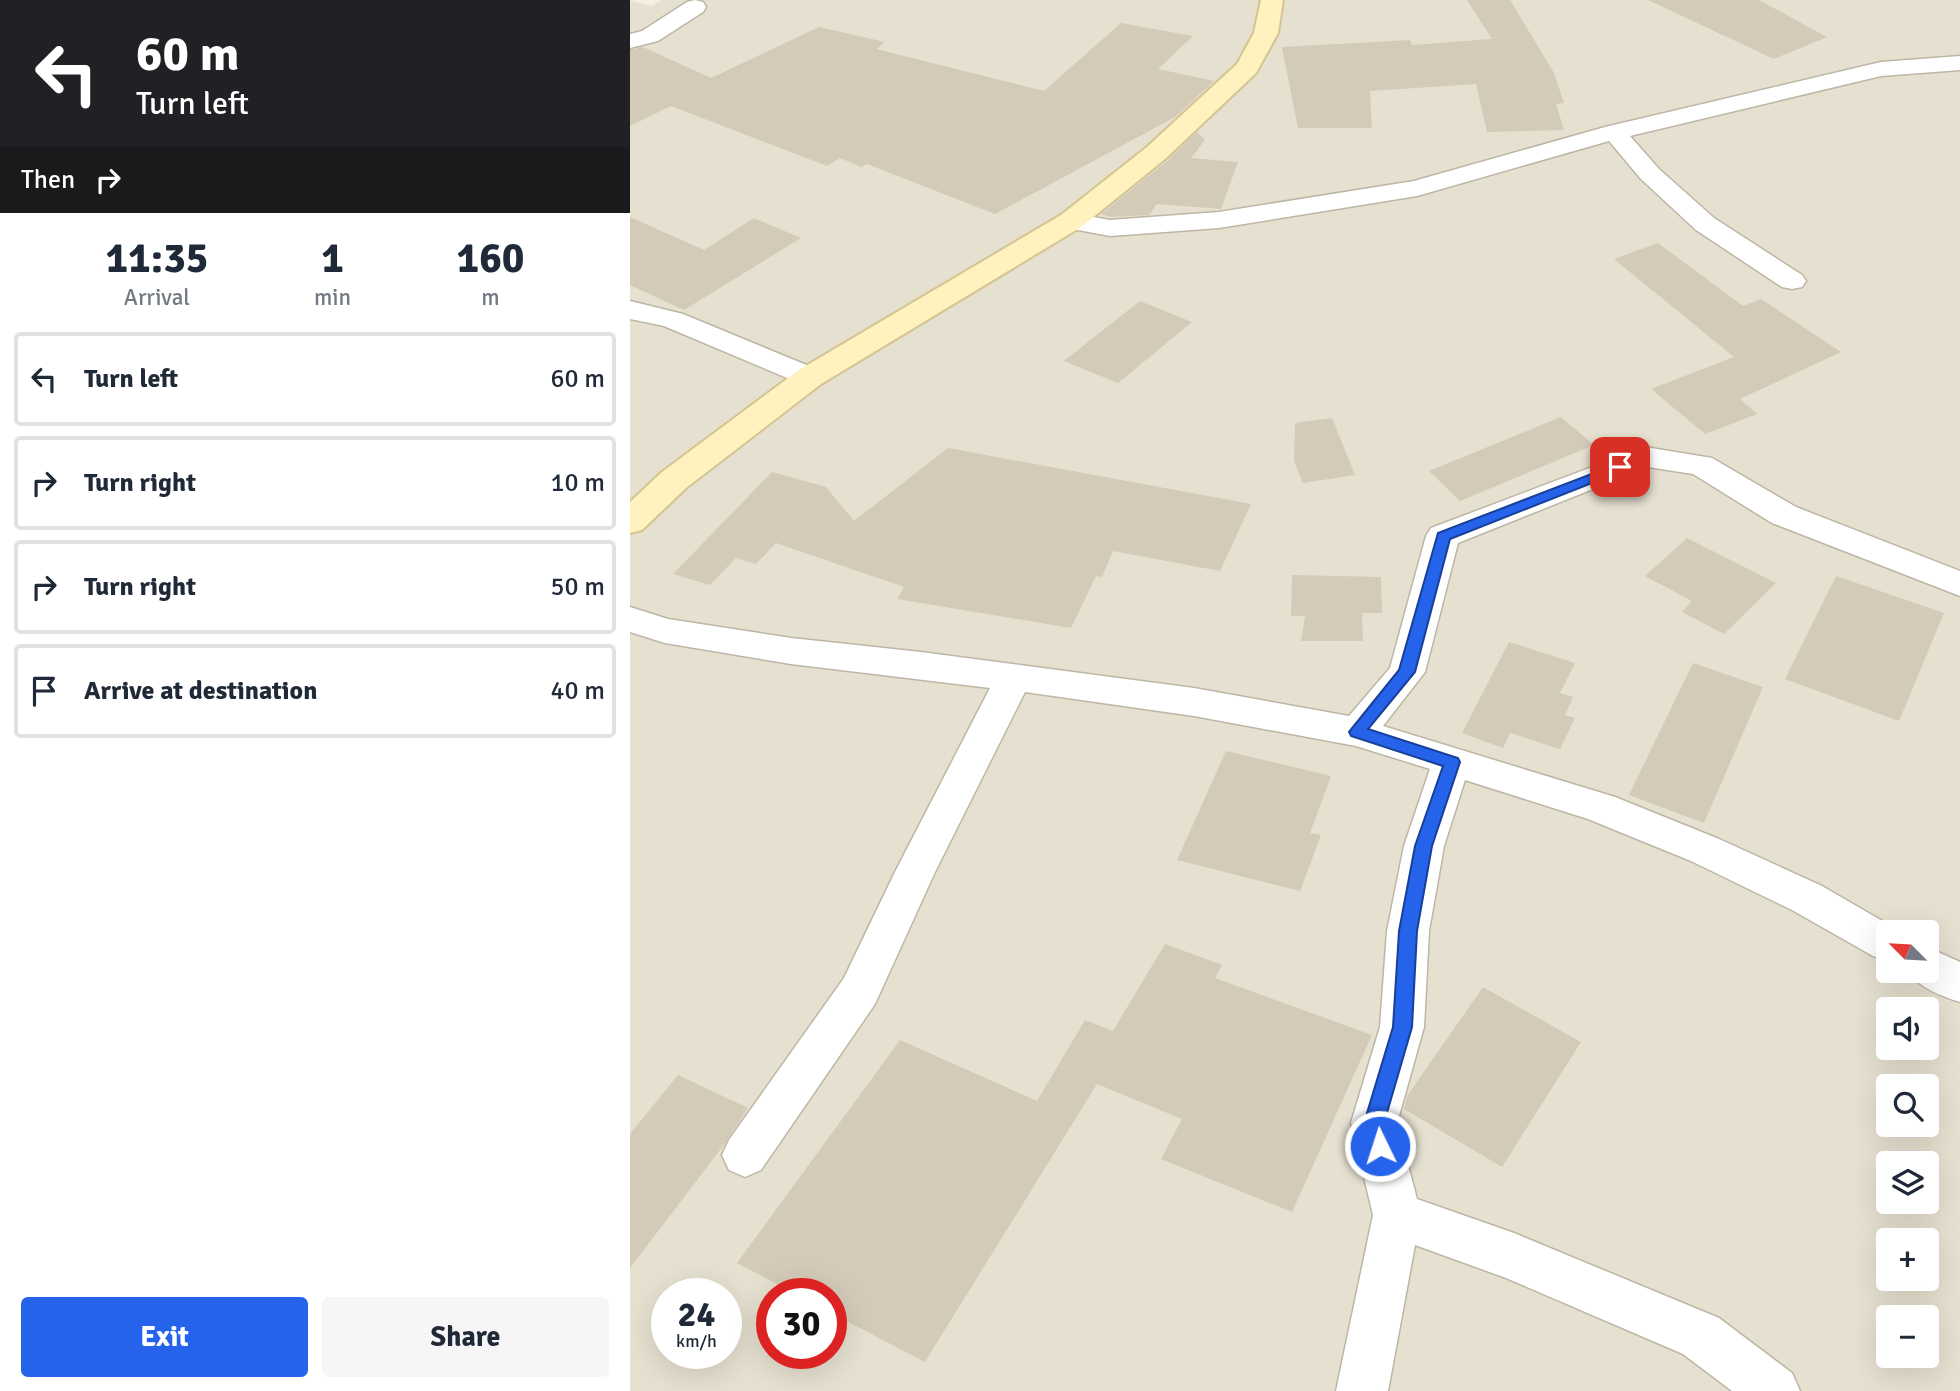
<!DOCTYPE html>
<html lang="en">
<head>
<meta charset="utf-8">
<style>
	body { margin:0; font-family:Signika,sans-serif; background:#f6f6f7; color:#1f2937; height:100vh; display:flex; flex-direction:column; font-size:26px; white-space:nowrap }
	* { box-sizing:border-box; margin:0 }
	p { font-size:23px; color:#747a83 }
	.icon { flex:none; width:38px; height:38px; fill:none; stroke:currentColor; stroke-width:2; stroke-linecap:round; stroke-linejoin:round }
	.map { position:relative; flex:1; overflow:hidden }
	.drawer { display:flex; flex-direction:column; background:#fff; width:630px }
	.drawer>* { flex:none }
	.hud { background:#202124; color:#fff; overflow:hidden }
	.needle { width:46px; rotate:294deg }
	.buttons { position:absolute; left:1246px; top:920px; display:grid; gap:14px }
	.buttons a { display:grid; place-items:center; width:63px; height:63px; border-radius:7px; background:#fff; box-shadow:0 7px 28px #0002; font-size:35px }
	.speed { position:absolute; left:21px; top:1278px; display:flex; gap:14px; font-size:35px; font-weight:700; text-align:center }
	.speed>* { display:grid; place-content:center; width:91px; height:91px; border-radius:50%; background:#fff; box-shadow:0 7px 28px #0002; line-height:1 }
	.speed small { font-size:18px; font-weight:400 }
	.speed .limit { border:10px solid #d22; background:#fff; color:#111 }
	.pin { position:absolute; display:grid; place-items:center; width:60px; height:60px; color:#fff; margin:-30px; border-radius:14px; box-shadow:0 4px 10px #0006 }
	.me { position:absolute; width:77px; margin:-38px; rotate:356deg; stroke-linejoin:round; filter:drop-shadow(0 0 5px #0008) }
	.turn { display:flex; align-items:center; gap:24px; height:147px; padding:0 21px; font-size:32px }
	.turn .icon { width:91px; height:91px; stroke-width:2.5 }
	.turn b { display:block; font-size:49px; line-height:60px }
	.then { display:flex; align-items:center; height:66px; padding:0 21px; background:#0003; gap:14px; font-size:26px }
	.eta { display:flex; justify-content:space-evenly; align-items:center; height:119px; text-align:center }
	.eta b { font-size:42px; font-weight:800; line-height:49px }
	.primary-button { display:flex; gap:14px; margin-top:auto; padding:14px 21px }
	.primary-button a { flex:1; height:80px; border-radius:7px; background:#2563eb; color:#fff; font-size:28px; font-weight:800; line-height:80px; text-align:center }
	.primary-button a+a { background:#f6f6f7; color:#1f2937 }
	ul { padding:0; list-style:none }
	li { display:flex; align-items:center; gap:21px; height:94px; margin:0 14px 10px; padding:0 7px; border:4px solid #e0e1e3; border-radius:7px }
	li div { flex:1 }
	li b { display:block; font-size:26px }
	li em { font-style:normal }
	main { display:flex; flex:1; min-height:0 }
	.map>svg:first-child { display:block }
</style>
</head>
<body>
<main>
<section class="drawer">
<div class="hud">
<div class="turn"><svg class="icon" aria-label="left" viewBox="0 0 24 24"><path d="M17 20v-9H6M10 6l-5 5 5 5"/></svg><div><b>60 m</b>Turn left</div></div>
<div class="then">Then<svg class="icon" aria-label="right" viewBox="0 0 24 24"><path d="M7 20v-9h11M14 6l5 5-5 5"/></svg></div>
</div>
<div class="eta">
<div><b>11:35</b><p>Arrival</p></div>
<div><b>1</b><p>min</p></div>
<div><b>160</b><p>m</p></div>
</div>
<ul>
<li><svg class="icon" aria-label="left" viewBox="0 0 24 24"><path d="M17 20v-9H6M10 6l-5 5 5 5"/></svg><div><b>Turn left</b></div><em>60 m</em></li>
<li><svg class="icon" aria-label="right" viewBox="0 0 24 24"><path d="M7 20v-9h11M14 6l5 5-5 5"/></svg><div><b>Turn right</b></div><em>10 m</em></li>
<li><svg class="icon" aria-label="right" viewBox="0 0 24 24"><path d="M7 20v-9h11M14 6l5 5-5 5"/></svg><div><b>Turn right</b></div><em>50 m</em></li>
<li><svg class="icon" aria-label="arrive" viewBox="0 0 24 24"><path d="M6 21V4h12l-3 4 3 4H6"/></svg><div><b>Arrive at destination</b></div><em>40 m</em></li>
</ul>
<div class="primary-button"><a>Exit</a><a>Share</a></div>
</section>
<div class="map">
<svg width="1330" height="1391" viewBox="0 0 1330 1391">
	<rect width="100%" height="100%" fill="#f2eee2"/>
	<!-- residential -->
	<path fill="#e6e0d0" fill-rule="evenodd" d="M 32,0 L 1330,0 L 1330,1391 L 0,1391 L 0,1 L 22,6 ZM 1258,933 L 1297,933 L 1297,971 L 1258,971 ZM 1258,1010 L 1297,1010 L 1297,1048 L 1258,1048 ZM 1258,1087 L 1297,1087 L 1297,1125 L 1258,1125 ZM 1258,1164 L 1297,1164 L 1297,1202 L 1258,1202 ZM 1258,1241 L 1297,1241 L 1297,1279 L 1258,1279 ZM 37,1293 L 96,1293 L 96,1353 L 37,1353 ZM 142,1293 L 201,1293 L 201,1353 L 142,1353 ZM 1258,1318 L 1297,1318 L 1297,1356 L 1258,1356 Z"/>
	<!-- building -->
	<g fill="#d3cab8">
		<path d="M 837,0 L 880,0 L 924,73 L 934,103 L 926,104 L 934,130 L 857,132 L 846,84 L 740,91 L 742,128 L 668,128 L 652,47 L 780,40 L 782,45 L 862,39 Z"/>
		<path d="M 1018,0 L 1129,0 L 1197,37 L 1144,59 Z"/>
		<path d="M 491,23 L 563,36 L 528,69 L 584,81 L 545,117 L 365,214 L 237,164 L 231,167 L 210,158 L 197,166 L 41,106 L 0,126 L 0,50 L 13,47 L 81,78 L 189,27 L 255,42 L 246,49 L 414,91 Z"/>
		<path d="M 567,132 L 575,140 L 561,158 L 608,162 L 591,209 L 527,204 L 519,215 L 481,217 L 471,214 L 537,161 Z"/>
		<path d="M 0,217 L 74,250 L 124,218 L 171,238 L 54,310 L 0,285 Z"/>
		<path d="M 1028,243 L 1113,306 L 1131,299 L 1211,352 L 1110,399 L 1127,414 L 1075,434 L 1021,389 L 1104,357 L 984,259 Z"/>
		<path d="M 510,301 L 562,322 L 488,383 L 434,361 Z"/>
		<path d="M 931,417 L 964,445 L 830,501 L 799,471 Z"/>
		<path d="M 702,418 L 725,475 L 673,483 L 664,461 L 665,423 Z"/>
		<path d="M 318,448 L 621,504 L 590,571 L 483,551 L 472,577 L 466,576 L 441,628 L 267,599 L 274,587 L 146,543 L 126,564 L 106,558 L 80,585 L 43,574 L 142,472 L 196,487 L 224,521 Z"/>
		<path d="M 1057,538 L 1146,583 L 1094,634 L 1052,612 L 1062,601 L 1015,576 Z"/>
		<path d="M 662,575 L 751,577 L 752,613 L 732,613 L 733,641 L 671,641 L 675,616 L 661,616 Z"/>
		<path d="M 1206,576 L 1314,613 L 1269,721 L 1155,679 Z"/>
		<path d="M 879,642 L 945,663 L 930,693 L 943,697 L 935,715 L 945,718 L 930,749 L 880,733 L 873,748 L 832,733 Z"/>
		<path d="M 1063,663 L 1133,687 L 1074,823 L 999,795 Z"/>
		<path d="M 596,751 L 701,776 L 680,833 L 691,835 L 670,891 L 547,860 Z"/>
		<path d="M 535,944 L 592,965 L 585,978 L 742,1035 L 662,1212 L 531,1159 L 552,1119 L 467,1084 L 295,1362 L 201,1313 L 201,1293 L 164,1293 L 107,1263 L 270,1040 L 407,1101 L 455,1020 L 483,1031 Z"/>
		<path d="M 853,987 L 951,1042 L 872,1167 L 774,1109 L 777,1096 Z"/>
		<path d="M 48,1075 L 118,1108 L 93,1146 L 0,1268 L 0,1134 Z"/>
	</g>
	<g fill="none" stroke-linecap="round" stroke-linejoin="round">
		<defs>
			<g id="street">
				<path d="M 65,0 L 73,2 L 76,7 L 73,12 L 28,41 L 0,48 L 0,34 L 12,31 L 57,2 Z"/>
				<path d="M 1330,56 L 1330,70 L 1251,76 L 1000,136 L 1029,169 L 1084,218 L 1172,275 L 1176,281 L 1172,287 L 1162,289 L 1152,287 L 1066,230 L 1011,179 L 979,141 L 787,196 L 589,228 L 480,236 L 432,227 L 428,221 L 432,215 L 441,213 L 480,220 L 589,212 L 784,181 L 975,127 L 1251,62 Z"/>
				<path d="M 0,301 L 53,314 L 191,371 L 195,377 L 191,383 L 180,386 L 169,383 L 34,326 L 0,319 Z"/>
				<path d="M 1015,447 L 1082,458 L 1166,507 L 1330,571 L 1330,596 L 1142,523 L 1063,474 L 1018,467 L 828,543 L 795,672 L 753,726 L 985,797 L 1089,839 L 1192,886 L 1273,933 L 1258,933 L 1258,962 L 1243,956 L 1162,910 L 1061,861 L 958,819 L 835,780 L 814,846 L 799,931 L 794,1027 L 767,1123 L 787,1199 L 884,1233 L 1089,1318 L 1162,1373 L 1170,1391 L 1102,1391 L 1053,1354 L 876,1278 L 785,1245 L 758,1391 L 706,1391 L 743,1215 L 721,1123 L 750,1027 L 757,931 L 774,846 L 800,769 L 726,746 L 564,716 L 395,692 L 305,872 L 245,1004 L 131,1170 L 115,1177 L 99,1170 L 92,1155 L 99,1140 L 214,978 L 265,872 L 360,688 L 161,664 L 35,643 L 0,632 L 0,607 L 38,619 L 161,638 L 291,652 L 564,688 L 719,716 L 760,668 L 796,536 L 801,528 Z"/>
				<path d="M 1297,947 L 1330,962 L 1330,1002 C 1314,997 1286,987 1279,971 L 1297,971 Z"/>
			</g>
			<path id="secondary" d="M 631,0 L 653,0 L 648,33 L 626,73 L 535,159 L 451,227 L 191,384 L 56,488 L 12,530 L 0,533 L 0,502 L 32,472 L 169,370 L 431,215 L 517,147 L 607,64 L 624,33 Z"/>
		</defs>
		<!-- street casing -->
		<use href="#street" stroke="#bdb6a5" stroke-width="3"/>
		<!-- secondary casing -->
		<use href="#secondary" stroke="#d3c491" stroke-width="4"/>
		<!-- street -->
		<use href="#street" fill="#fff" fill-rule="evenodd"/>
		<!-- secondary -->
		<use href="#secondary" fill="#fff2bf" fill-rule="evenodd"/>
	</g>
	<!-- route -->
	<path fill="#2563eb" stroke="#184099" stroke-width="2" d="M 990,463 L 997,467 L 995,470 L 820,539 L 785,672 L 738,729 L 828,758 L 830,762 L 802,846 L 787,931 L 782,1027 L 754,1123 L 760,1146 L 757,1152 L 750,1155 L 742,1152 L 734,1123 L 763,1027 L 769,931 L 785,846 L 813,766 L 721,736 L 719,732 L 769,670 L 808,533 Z"/>
</svg>
<div class="buttons">
<a><svg class="needle" viewBox="-14 -14 28 28"><path d="M0-13l5 13h-10z" fill="#e53935"/><path d="M0 13l5-13h-10z" fill="#747a83"/></svg></a>
<a><svg class="icon" aria-label="sound" viewBox="0 0 24 24"><path d="M4 9h4l5-4v14l-5-4H4zM17 9q2 3 0 6"/></svg></a>
<a><svg class="icon" aria-label="search" viewBox="0 0 24 24"><circle cx="10" cy="10" r="6"/><path d="M15 15l6 6"/></svg></a>
<a><svg class="icon" aria-label="layers" viewBox="0 0 24 24"><path d="M12 4l9 5-9 5-9-5zM3 14l9 5 9-5"/></svg></a>
<a>+</a>
<a>−</a>
</div>
<div class="speed"><div>24<small>km/h</small></div><div class="limit">30</div></div>
<div class="pin" style="left:990px;top:467px;background:#d93025"><svg class="icon" aria-label="arrive" viewBox="0 0 24 24"><path d="M6 21V4h12l-3 4 3 4H6"/></svg></div>
<svg class="me" style="left:750px;top:1146px" viewBox="-20 -20 40 40"><circle r="17" fill="#2563eb" stroke="#fff" stroke-width="3"/><path d="M0-11L8 9 0 5-8 9z" fill="#fff"/></svg>
</div>
</main>
</body>
</html>
